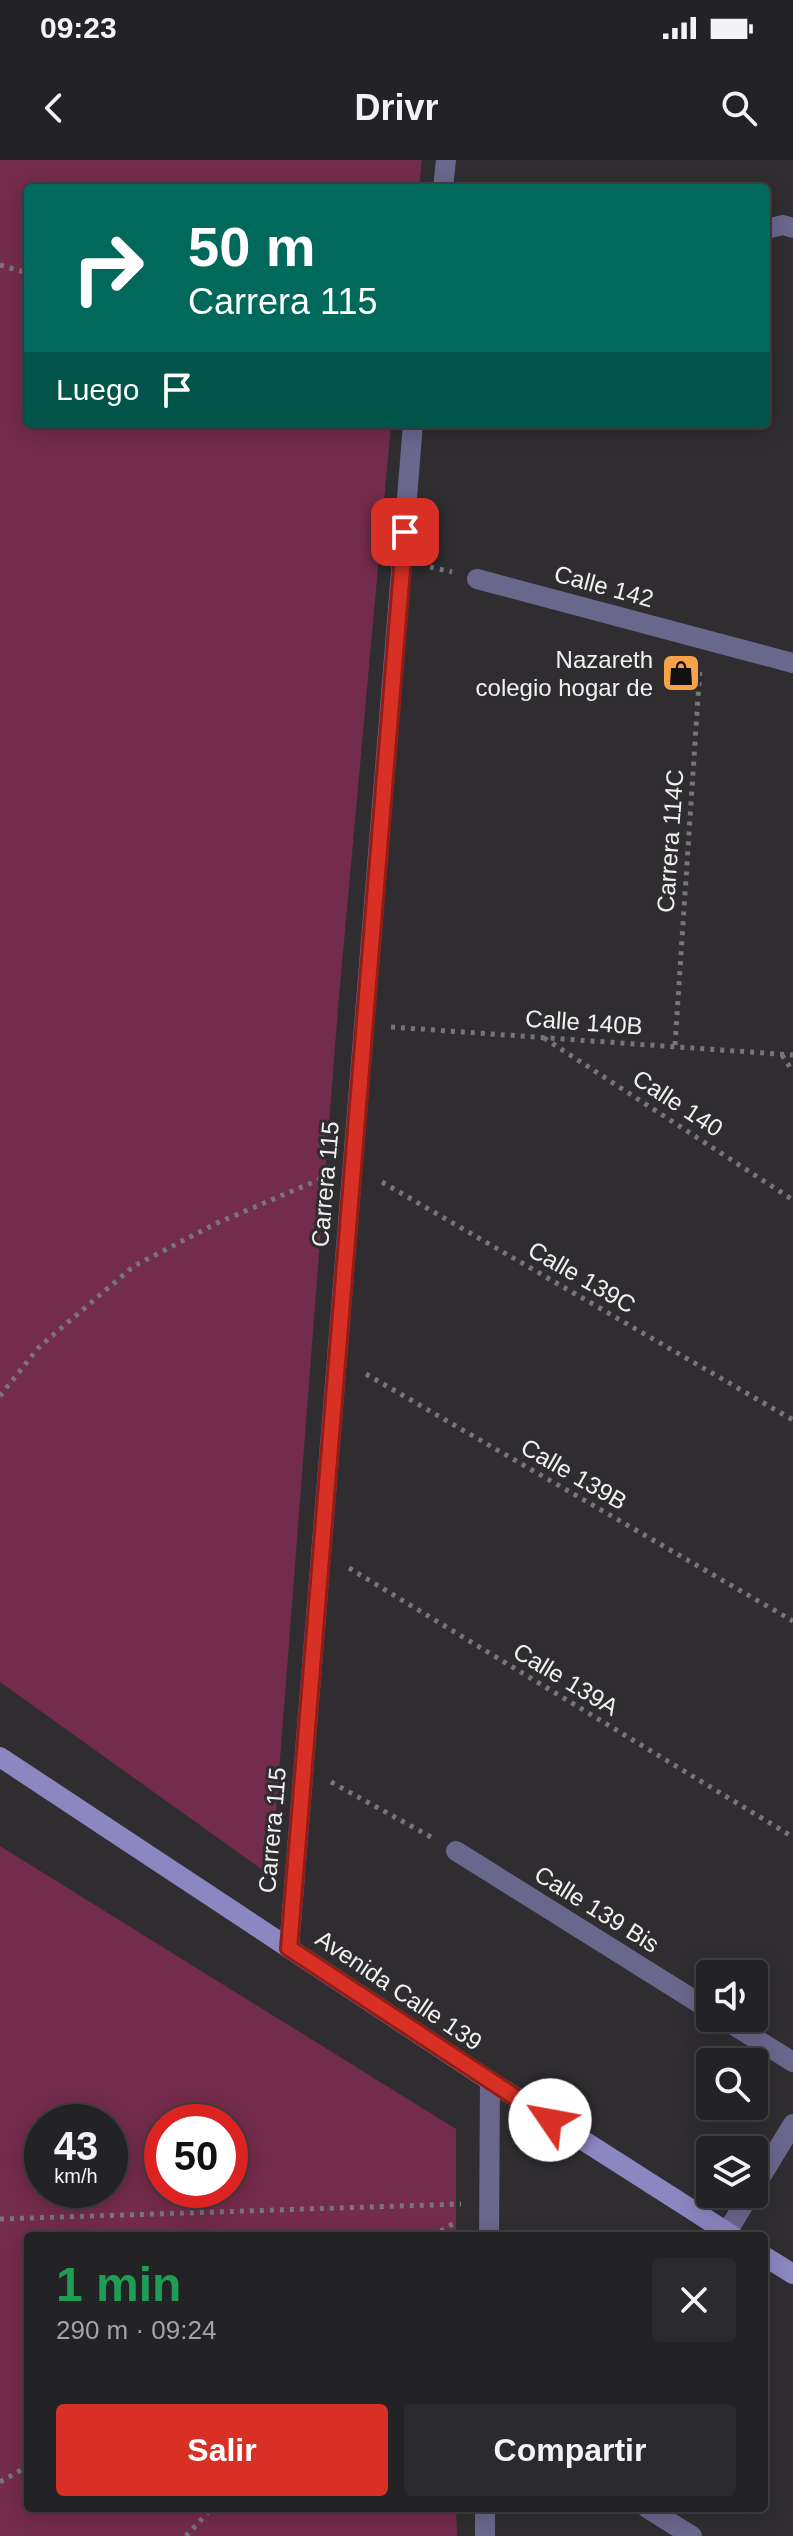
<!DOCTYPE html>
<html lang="es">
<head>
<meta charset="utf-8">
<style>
	body { margin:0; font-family:Helvetica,sans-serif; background:#2b2a2c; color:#f1f3f6; height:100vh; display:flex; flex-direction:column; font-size:30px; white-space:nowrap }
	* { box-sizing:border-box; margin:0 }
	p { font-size:26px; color:#a3a4a6 }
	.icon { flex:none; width:44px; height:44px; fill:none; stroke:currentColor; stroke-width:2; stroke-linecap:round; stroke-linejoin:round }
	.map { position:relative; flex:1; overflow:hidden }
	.drawer { position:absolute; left:24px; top:2072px; width:744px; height:280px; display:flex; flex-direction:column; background:#232224; border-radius:8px; box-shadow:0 4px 20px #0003,0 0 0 2px #403f41 }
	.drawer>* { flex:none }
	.guide { position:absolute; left:24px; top:24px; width:746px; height:244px; border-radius:8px; box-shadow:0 4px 20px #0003,0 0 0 2px #403f41; background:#00695c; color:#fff; overflow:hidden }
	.tools { position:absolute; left:696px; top:1800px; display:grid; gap:16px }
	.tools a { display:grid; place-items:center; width:72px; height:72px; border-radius:8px; background:#232224; box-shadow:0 4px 20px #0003,0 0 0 2px #403f41; font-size:40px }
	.speed { position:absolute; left:24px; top:1944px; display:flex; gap:16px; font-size:40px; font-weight:700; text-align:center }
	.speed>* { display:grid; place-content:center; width:104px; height:104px; border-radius:50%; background:#232224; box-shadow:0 4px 20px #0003,0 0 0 2px #403f41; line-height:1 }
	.speed small { font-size:20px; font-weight:400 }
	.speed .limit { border:12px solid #d22; background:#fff; color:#111 }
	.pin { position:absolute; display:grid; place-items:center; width:68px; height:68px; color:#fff; margin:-34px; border-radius:16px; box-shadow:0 4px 12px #0006 }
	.me { position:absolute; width:88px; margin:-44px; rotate:303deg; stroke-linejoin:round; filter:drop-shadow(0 0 6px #0008) }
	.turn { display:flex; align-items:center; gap:28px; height:168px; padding:0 32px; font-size:36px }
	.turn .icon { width:104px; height:104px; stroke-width:2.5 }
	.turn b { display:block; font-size:56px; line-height:68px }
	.then { display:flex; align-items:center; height:76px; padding:0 32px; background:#0003; gap:16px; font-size:30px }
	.round { display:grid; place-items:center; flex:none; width:84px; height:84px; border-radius:8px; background:#2b2a2c }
	.headline { display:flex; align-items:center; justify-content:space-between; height:136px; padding:0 32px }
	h1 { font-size:48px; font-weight:600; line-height:60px; color:#1e9e55 }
	.primary-button { display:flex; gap:16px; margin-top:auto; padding:16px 32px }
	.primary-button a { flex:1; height:92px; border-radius:8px; background:#d93025; color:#fff; font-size:32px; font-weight:600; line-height:92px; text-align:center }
	.primary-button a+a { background:#2b2a2c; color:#f1f3f6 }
	.status { display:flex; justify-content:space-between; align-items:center; height:56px; padding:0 40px; background:#232224; direction:ltr }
	.status svg { height:22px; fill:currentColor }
	header { display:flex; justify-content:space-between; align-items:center; height:104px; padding:0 32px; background:#232224; font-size:36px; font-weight:600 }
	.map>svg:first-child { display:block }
</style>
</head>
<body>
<div class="status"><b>09:23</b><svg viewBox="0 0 49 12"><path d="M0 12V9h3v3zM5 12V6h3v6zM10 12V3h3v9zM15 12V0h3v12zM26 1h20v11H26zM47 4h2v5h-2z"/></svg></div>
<header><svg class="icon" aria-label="back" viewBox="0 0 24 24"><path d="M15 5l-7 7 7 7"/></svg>Drivr<svg class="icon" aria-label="search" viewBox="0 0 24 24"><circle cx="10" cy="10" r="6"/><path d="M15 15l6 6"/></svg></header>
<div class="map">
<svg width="793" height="2376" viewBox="0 0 793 2376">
	<rect width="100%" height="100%" fill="#2f2d30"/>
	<!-- green -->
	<g fill="#732c4b" fill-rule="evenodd">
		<path d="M 0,0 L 422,0 L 419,28 L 28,28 L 28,264 L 391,264 L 338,848 L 271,1716 L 0,1522 Z"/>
		<path d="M 0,1686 L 456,1969 L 456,2076 L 28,2076 L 28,2348 L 456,2348 L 457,2376 L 0,2376 ZM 42,1962 L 110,1962 L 110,2030 L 42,2030 ZM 162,1962 L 230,1962 L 230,2030 L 162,2030 Z"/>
	</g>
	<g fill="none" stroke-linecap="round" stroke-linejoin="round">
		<!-- path -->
		<g stroke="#777577" stroke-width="5" stroke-dasharray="4 6" stroke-linecap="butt">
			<path d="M 0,105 L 28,113"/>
			<path d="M 430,407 L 452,412"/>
			<path d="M 391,867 L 793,895"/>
			<path d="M 544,878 L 793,1040"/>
			<path d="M 675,885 L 700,507"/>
			<path d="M 782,895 L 793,912"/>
			<path d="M 382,1022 L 793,1260"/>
			<path d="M 366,1214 L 793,1461"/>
			<path d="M 0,1236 L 39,1187 L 134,1106 L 217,1063 L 323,1018"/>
			<path d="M 349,1408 L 793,1677"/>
			<path d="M 331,1622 L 431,1677"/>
			<path d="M 0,2059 L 461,2044"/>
			<path d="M 432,2076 L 458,2061"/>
			<path d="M 0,2322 L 28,2306"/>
			<path d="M 186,2376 L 212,2348"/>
		</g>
		<!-- service -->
		<g stroke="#6a678c" stroke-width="20">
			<path d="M 766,69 L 783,65 L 793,68"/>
			<path d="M 456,1691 L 710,1850"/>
			<path d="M 722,1858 L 793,1902"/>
		</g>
		<!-- minor -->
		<g stroke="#6a678c" stroke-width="20">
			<path d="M 477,419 L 793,503"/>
			<path d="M 754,2028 L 793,1964"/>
			<path d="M 727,2072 L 750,2034"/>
			<path d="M 647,2348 L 692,2376"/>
		</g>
		<!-- tertiary -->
		<g stroke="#6a678c" stroke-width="20">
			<path d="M 443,28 L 446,0"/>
			<path d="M 289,1788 L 413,264"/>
			<path d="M 489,2076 L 490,1921"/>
			<path d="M 485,2348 L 485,2376"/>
		</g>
		<!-- secondary -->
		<g stroke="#8c86c1" stroke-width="20">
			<path d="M 0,1597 L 490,1921 L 733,2076"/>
			<path d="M 764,2096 L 793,2114"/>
		</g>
	</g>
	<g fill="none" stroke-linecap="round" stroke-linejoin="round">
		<defs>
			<path id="route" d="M 405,372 L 289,1788 L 550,1960"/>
		</defs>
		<!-- route casing -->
		<use href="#route" stroke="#8d1f18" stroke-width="20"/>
		<!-- route -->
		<use href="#route" stroke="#d93025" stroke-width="14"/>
	</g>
	<!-- icons -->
	<defs>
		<symbol id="shop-square" viewBox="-11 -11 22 22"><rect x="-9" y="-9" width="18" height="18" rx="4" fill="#f6a248" stroke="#2f2d30"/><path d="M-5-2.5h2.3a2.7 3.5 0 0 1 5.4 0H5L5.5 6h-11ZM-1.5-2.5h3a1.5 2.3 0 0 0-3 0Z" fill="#111"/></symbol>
	</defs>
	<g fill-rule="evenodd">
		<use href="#shop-square" x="659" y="491" width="44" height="44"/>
	</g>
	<g text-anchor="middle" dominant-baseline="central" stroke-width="6" stroke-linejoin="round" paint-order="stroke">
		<!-- street labels -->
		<g font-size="24" fill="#f2f1f2" stroke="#2f2d30">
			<text transform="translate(604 426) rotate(15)">Calle 142</text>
			<text transform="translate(670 681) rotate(-86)">Carrera 114C</text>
			<text transform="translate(584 862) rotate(4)">Calle 140B</text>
			<text transform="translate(678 943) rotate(33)">Calle 140</text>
			<text transform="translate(325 1024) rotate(-85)">Carrera 115</text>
			<text transform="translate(582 1117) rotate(30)">Calle 139C</text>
			<text transform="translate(574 1314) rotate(30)">Calle 139B</text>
			<text transform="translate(566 1519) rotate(31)">Calle 139A</text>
			<text transform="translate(272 1670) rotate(-85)">Carrera 115</text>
			<text transform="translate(597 1749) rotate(32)">Calle 139 Bis</text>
			<text transform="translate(399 1830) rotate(34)">Avenida Calle 139</text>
		</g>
		<!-- poi labels -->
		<g font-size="24" fill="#f2f1f2" stroke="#2f2d30" text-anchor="end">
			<text x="653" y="499">Nazareth<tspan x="653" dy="28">colegio hogar de</tspan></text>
		</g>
	</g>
</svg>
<div class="tools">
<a><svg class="icon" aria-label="sound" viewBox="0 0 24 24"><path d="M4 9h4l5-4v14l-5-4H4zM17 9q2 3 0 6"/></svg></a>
<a><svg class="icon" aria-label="search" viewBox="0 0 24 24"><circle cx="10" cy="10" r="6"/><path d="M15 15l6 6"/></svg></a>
<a><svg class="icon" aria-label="layers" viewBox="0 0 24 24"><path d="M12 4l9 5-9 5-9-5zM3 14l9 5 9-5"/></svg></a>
</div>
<div class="speed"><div>43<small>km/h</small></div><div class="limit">50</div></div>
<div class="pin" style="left:405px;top:372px;background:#d93025"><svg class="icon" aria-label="arrive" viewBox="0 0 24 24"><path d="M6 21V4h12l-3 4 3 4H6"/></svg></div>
<svg class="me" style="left:550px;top:1960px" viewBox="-20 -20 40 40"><circle r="19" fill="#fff"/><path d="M0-13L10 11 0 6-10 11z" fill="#d93025"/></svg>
<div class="guide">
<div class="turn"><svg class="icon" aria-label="right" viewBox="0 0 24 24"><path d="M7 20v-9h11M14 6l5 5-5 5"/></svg><div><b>50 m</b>Carrera 115</div></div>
<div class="then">Luego<svg class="icon" aria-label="arrive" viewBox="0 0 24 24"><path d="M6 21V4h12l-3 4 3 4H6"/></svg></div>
</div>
<section class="drawer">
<div class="headline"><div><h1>1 min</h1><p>290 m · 09:24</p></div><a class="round"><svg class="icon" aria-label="close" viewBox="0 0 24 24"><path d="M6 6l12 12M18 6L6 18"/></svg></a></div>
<div class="primary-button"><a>Salir</a><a>Compartir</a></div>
</section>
</div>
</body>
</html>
